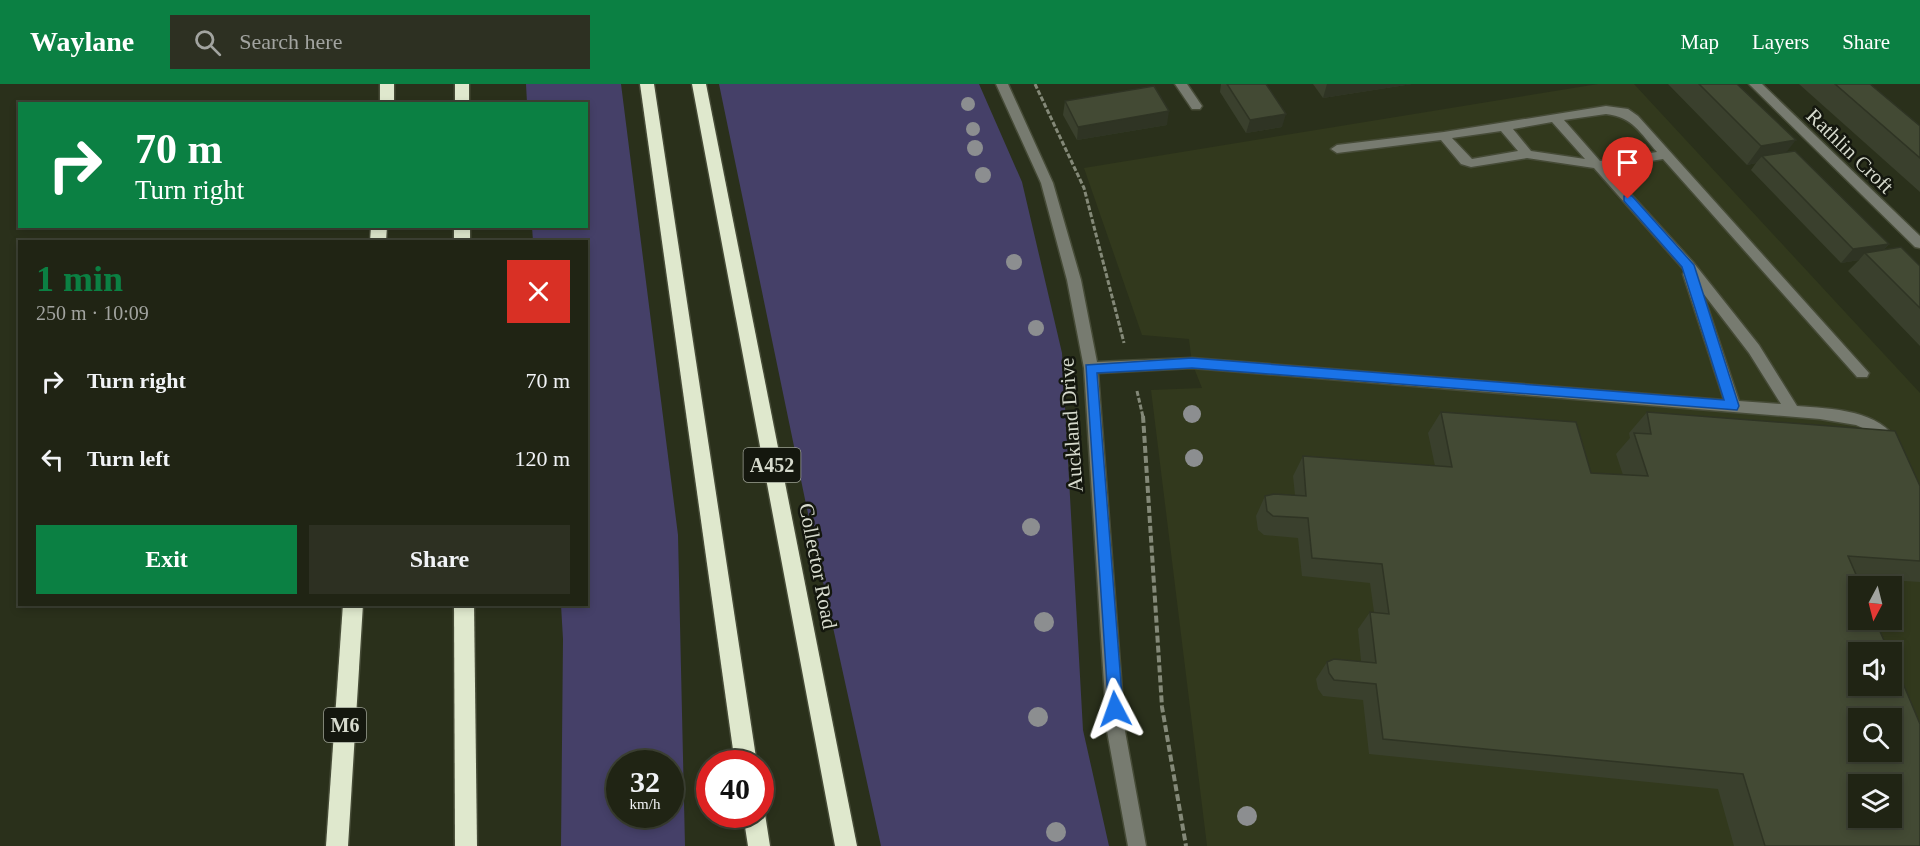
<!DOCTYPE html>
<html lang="en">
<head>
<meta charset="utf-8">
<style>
	body { margin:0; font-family:"Times New Roman",serif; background:#2d3022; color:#f1f3f6; height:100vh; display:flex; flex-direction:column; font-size:22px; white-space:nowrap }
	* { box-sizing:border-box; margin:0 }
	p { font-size:20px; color:#a2a4a0 }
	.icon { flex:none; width:33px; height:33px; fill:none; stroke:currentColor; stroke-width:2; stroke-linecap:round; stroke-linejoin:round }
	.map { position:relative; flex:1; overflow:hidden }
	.panel { position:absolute; left:18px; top:156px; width:570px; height:366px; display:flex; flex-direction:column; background:#202414; border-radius:0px; box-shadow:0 3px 9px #0003,0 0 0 2px #3d4134 }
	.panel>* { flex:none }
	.hud { position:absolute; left:18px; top:18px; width:570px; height:126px; border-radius:0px; box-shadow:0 3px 9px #0003,0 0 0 2px #3d4134; background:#0b8043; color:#fff; overflow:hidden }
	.needle { width:39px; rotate:187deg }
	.controls { position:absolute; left:1848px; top:492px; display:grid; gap:12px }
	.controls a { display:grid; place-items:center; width:54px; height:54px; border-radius:0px; background:#202414; box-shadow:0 3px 9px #0003,0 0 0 2px #3d4134; font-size:30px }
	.speed { position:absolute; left:606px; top:666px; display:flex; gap:12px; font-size:30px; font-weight:700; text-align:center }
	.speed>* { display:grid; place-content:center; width:78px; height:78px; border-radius:50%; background:#202414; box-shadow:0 3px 9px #0003,0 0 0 2px #3d4134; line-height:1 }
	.speed small { font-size:15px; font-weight:400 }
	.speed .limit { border:9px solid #d22; background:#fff; color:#111 }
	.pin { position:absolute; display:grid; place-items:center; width:51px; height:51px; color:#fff; margin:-62px -26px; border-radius:50% 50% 50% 0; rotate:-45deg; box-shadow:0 0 6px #0007 }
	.pin .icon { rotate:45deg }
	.me { position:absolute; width:66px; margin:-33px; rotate:356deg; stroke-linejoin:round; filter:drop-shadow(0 0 4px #0008) }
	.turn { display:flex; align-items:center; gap:21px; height:126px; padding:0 18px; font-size:27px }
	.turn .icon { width:78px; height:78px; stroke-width:2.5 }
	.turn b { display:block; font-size:42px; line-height:51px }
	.round { display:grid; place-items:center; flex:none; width:63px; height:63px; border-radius:0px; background:#2d3022 }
	.headline { display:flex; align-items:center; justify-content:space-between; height:102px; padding:0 18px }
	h1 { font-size:36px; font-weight:600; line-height:45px; color:#0b8043 }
	.cta { display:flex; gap:12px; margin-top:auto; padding:12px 18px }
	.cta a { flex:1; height:69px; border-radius:0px; background:#0b8043; color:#fff; font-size:24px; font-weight:600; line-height:69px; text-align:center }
	.cta a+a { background:#2d3022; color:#f1f3f6 }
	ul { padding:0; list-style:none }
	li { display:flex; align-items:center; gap:18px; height:78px; padding:0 18px }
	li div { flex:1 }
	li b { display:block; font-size:22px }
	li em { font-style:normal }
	header { display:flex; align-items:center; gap:36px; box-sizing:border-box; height:84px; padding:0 30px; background:#0b8043; color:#fff }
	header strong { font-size:28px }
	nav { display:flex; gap:33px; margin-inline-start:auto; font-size:21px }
	.search { width:420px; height:54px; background:#2d3022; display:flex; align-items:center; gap:15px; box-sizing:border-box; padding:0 21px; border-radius:0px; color:#a2a4a0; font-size:22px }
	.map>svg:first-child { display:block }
</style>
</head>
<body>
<header>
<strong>Waylane</strong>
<div class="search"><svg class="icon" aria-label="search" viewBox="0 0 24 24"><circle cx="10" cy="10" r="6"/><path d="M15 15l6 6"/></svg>Search here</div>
<nav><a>Map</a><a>Layers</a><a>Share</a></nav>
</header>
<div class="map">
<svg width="1920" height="762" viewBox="0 0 1920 762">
	<rect width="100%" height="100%" fill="#2a301b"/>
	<!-- built -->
	<path fill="#32391d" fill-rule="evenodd" d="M 1598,0 L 1634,0 L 1920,309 L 1920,762 L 1207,762 L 1151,306 L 1202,304 L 1192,279 L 1189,255 L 1142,251 L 1084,84 ZM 1858,502 L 1892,502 L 1892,536 L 1858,536 ZM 1858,568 L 1892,568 L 1892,602 L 1858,602 ZM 1858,634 L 1892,634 L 1892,668 L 1858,668 ZM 1858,700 L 1892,700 L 1892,734 L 1858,734 Z"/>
	<!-- green -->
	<g fill="#454068" fill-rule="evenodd">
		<path d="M 526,0 L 621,0 L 678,451 L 685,762 L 561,762 L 563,555 L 561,521 L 586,520 L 586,158 L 533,157 L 532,143 L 586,142 L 586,20 L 527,19 ZM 620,680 L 670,680 L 670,730 L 620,730 Z"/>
		<path d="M 719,0 L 979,0 L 1022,98 L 1062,269 L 1083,646 L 1109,762 L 881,762 L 807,425 Z"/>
	</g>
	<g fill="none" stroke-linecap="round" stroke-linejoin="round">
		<defs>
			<g id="minor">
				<path d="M 996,0 L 1008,0 L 1053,99 L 1081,196 L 1097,278 L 1192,274 L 1724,316 L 1683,190 L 1685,187 L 1594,84 L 1527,74 L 1471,83 L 1461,80 L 1441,56 L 1337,69 L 1331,65 L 1337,61 L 1444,48 L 1606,22 L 1628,25 L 1638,32 L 1869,289 L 1867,293 L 1857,293 L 1663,75 L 1607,84 L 1693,178 L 1759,261 L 1797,322 C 1831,325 1881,325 1899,360 L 1897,364 L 1892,366 L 1867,346 L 1856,341 L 1820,335 L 1192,284 L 1098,289 L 1125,647 L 1146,762 L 1128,762 L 1107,647 L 1084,284 L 1067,196 L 1041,99 ZM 1606,30 C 1633,33 1640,49 1657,68 L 1600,77 L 1564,36 ZM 1552,38 L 1585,75 L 1531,67 L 1513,45 ZM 1501,47 L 1518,67 L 1472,75 L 1452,54 ZM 1703,209 L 1749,269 L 1781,320 L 1739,317 Z"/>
				<path d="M 1175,0 L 1187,0 L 1202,22 L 1200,25 L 1192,25 Z"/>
				<path d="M 1749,0 L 1762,0 L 1920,152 L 1920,164 L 1915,163 Z"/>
			</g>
			<g id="highway">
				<rect x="380" y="0" width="14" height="20"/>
				<rect x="455" y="0" width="14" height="20"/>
				<path d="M 640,0 L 654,0 L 757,680 L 735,680 Z"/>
				<path d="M 692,0 L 706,0 L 857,762 L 835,762 Z"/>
				<path d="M 371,142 L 387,142 L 386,158 L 370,158 Z"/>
				<rect x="454" y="142" width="16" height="16"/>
				<path d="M 343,520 L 363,520 L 348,762 L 326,762 Z"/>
				<path d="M 454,520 L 474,520 L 477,762 L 455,762 Z"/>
				<path d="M 760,722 L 765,730 L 770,762 L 748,762 L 743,730 L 760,730 Z"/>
			</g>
		</defs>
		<!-- minor casing -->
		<use href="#minor" stroke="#464b37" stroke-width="3"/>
		<!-- highway casing -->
		<use href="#highway" stroke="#464b37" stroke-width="3"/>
		<!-- path-far1 -->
		<g stroke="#848978" stroke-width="3" stroke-dasharray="5 2" stroke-linecap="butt">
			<path d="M 1035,0 L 1084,104 L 1124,259"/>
			<path d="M 1137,307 L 1143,333"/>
		</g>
		<!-- path -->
		<path stroke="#848978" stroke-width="4" stroke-dasharray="7 3" stroke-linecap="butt" d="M 1143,332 L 1162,623 L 1186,762"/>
		<!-- minor -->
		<use href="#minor" fill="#777b70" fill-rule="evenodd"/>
		<!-- highway -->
		<use href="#highway" fill="#dfe8cd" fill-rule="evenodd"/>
	</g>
	<!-- trees -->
	<g fill="#8c8e90">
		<circle cx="968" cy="20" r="7"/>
		<circle cx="973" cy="45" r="7"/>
		<circle cx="975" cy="64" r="8"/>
		<circle cx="983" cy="91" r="8"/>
		<circle cx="1014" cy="178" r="8"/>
		<circle cx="1036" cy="244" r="8"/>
		<circle cx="1192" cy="330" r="9"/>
		<circle cx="1194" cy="374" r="9"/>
		<circle cx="1031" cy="443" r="9"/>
		<circle cx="1044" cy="538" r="10"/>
		<circle cx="1038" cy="633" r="10"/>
		<circle cx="1247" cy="732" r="10"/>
		<circle cx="1056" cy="748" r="10"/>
	</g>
	<!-- wall -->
	<g fill="#3a402d">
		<path d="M 1221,0 L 1266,0 L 1282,43 L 1246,49 L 1220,8 Z"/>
		<path d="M 1313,0 L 1412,0 L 1323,14 Z"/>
		<path d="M 1668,0 L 1737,0 L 1786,69 L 1889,160 L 1883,166 L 1920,182 L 1920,262 L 1848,187 L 1859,176 L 1841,179 L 1751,86 L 1756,79 L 1747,81 Z"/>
		<path d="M 1799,0 L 1870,0 L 1920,42 L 1920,108 Z"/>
		<path d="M 1065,17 L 1167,41 L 1077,56 L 1063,31 Z"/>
		<path d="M 1441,328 L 1591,389 L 1623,391 L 1616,370 L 1630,354 L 1629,349 L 1647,328 L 1920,402 L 1920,498 L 1857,494 L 1920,762 L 1734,762 L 1718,705 L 1369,670 L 1363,616 L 1323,612 L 1318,605 L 1316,595 L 1327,578 L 1361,577 L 1358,545 L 1370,528 L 1374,528 L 1370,499 L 1302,492 L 1298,454 L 1264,451 L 1258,446 L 1256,432 L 1265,412 L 1295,411 L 1293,392 L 1303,372 L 1435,382 L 1428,349 Z"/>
	</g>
	<!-- shaded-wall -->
	<g fill="#2f3424">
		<path d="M 1327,0 L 1412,0 L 1323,14 Z"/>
		<path d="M 1169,27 L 1167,41 L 1077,56 L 1078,43 Z"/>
		<path d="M 1286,30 L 1282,43 L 1246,49 L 1250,36 Z"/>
		<path d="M 1796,56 L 1781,75 L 1762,72 L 1756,79 L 1747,81 L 1761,62 Z"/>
		<path d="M 1889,160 L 1876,173 L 1865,169 L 1859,176 L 1841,179 L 1853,165 Z"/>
	</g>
	<!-- building -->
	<g fill="#434a34" stroke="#2f3424" stroke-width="1.5" fill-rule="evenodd">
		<path d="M 1227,0 L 1266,0 L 1286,30 L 1250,36 Z"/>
		<path d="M 1699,0 L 1737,0 L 1796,56 L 1761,62 Z"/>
		<path d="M 1835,0 L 1870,0 L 1920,42 L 1920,74 Z"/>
		<path d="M 1154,2 L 1169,27 L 1078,43 L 1065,17 Z"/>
		<path d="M 1795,67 L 1889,160 L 1853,165 L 1762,72 Z"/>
		<path d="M 1901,163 L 1920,182 L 1920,224 L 1865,169 Z"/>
		<path d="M 1441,328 L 1576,338 L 1591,389 L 1648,392 L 1634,349 L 1651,350 L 1647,328 L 1895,347 L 1920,402 L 1920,477 L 1848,472 L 1861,502 L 1858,502 L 1858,536 L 1875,536 L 1889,568 L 1858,568 L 1858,602 L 1892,602 L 1892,573 L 1920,640 L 1920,762 L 1765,762 L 1743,690 L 1383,655 L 1376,600 L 1334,596 L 1329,589 L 1327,578 L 1334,575 L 1376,579 L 1370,528 L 1389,530 L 1382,480 L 1312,474 L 1308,434 L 1273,432 L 1267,427 L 1265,412 L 1274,410 L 1306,412 L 1303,372 L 1452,383 ZM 1858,634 L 1892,634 L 1892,668 L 1858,668 ZM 1858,700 L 1892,700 L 1892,734 L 1858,734 Z"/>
	</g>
	<!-- route -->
	<path fill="#1a73e8" stroke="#114b97" stroke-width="1.5" d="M 1628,111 L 1632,112 L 1694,181 L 1739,322 L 1737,326 L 1192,284 L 1097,289 L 1123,625 L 1120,631 L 1115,633 L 1109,631 L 1086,281 L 1192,274 L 1724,316 L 1682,183 L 1624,117 L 1624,112 Z"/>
	<g text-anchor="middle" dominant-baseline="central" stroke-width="5" stroke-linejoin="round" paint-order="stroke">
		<!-- shield labels -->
		<g fill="#14170e" stroke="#9ca094" stroke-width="1.5">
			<rect x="743.5" y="364" width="57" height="34" rx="4.5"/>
			<rect x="324" y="624" width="42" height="34" rx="4.5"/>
		</g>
		<g font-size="20" font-weight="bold" fill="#d6dacd">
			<text x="772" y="381">A452</text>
			<text x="345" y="641">M6</text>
		</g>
		<!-- street labels -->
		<g font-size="21" fill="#d6dacd" stroke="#14170e">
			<text transform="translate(1850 67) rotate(44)">Rathlin Croft</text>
			<text transform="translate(1071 341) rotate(-94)">Auckland Drive</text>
			<text transform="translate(818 482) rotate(79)">Collector Road</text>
		</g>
	</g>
</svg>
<div class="controls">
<a><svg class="needle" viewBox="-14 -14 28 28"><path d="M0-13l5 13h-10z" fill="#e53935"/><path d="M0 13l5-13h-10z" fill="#a2a4a0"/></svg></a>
<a><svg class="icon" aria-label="sound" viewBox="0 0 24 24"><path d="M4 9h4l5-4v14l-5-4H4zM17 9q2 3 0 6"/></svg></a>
<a><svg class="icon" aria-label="search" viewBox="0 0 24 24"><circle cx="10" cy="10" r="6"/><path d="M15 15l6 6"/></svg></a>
<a><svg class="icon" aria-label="layers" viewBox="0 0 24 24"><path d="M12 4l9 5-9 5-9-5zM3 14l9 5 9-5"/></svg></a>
</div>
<div class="speed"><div>32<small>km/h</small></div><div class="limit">40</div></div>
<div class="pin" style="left:1628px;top:115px;background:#d93025"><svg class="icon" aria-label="arrive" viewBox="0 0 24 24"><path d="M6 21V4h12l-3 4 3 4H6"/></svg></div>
<svg class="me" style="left:1115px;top:625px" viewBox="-20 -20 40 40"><path d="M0-17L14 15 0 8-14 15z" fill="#1a73e8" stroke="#fff" stroke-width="4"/></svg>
<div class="hud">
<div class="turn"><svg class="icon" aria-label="right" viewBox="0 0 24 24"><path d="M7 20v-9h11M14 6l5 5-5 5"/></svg><div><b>70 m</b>Turn right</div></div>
</div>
<section class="panel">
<div class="headline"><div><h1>1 min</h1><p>250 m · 10:09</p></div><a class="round" style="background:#d93025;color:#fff"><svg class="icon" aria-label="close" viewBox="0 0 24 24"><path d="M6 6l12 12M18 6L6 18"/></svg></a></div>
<ul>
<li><svg class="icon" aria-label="right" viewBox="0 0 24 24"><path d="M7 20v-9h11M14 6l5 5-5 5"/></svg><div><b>Turn right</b></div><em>70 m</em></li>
<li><svg class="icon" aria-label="left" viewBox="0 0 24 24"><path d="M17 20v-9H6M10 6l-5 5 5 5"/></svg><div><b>Turn left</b></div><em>120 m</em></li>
</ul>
<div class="cta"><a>Exit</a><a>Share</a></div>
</section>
</div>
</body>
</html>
